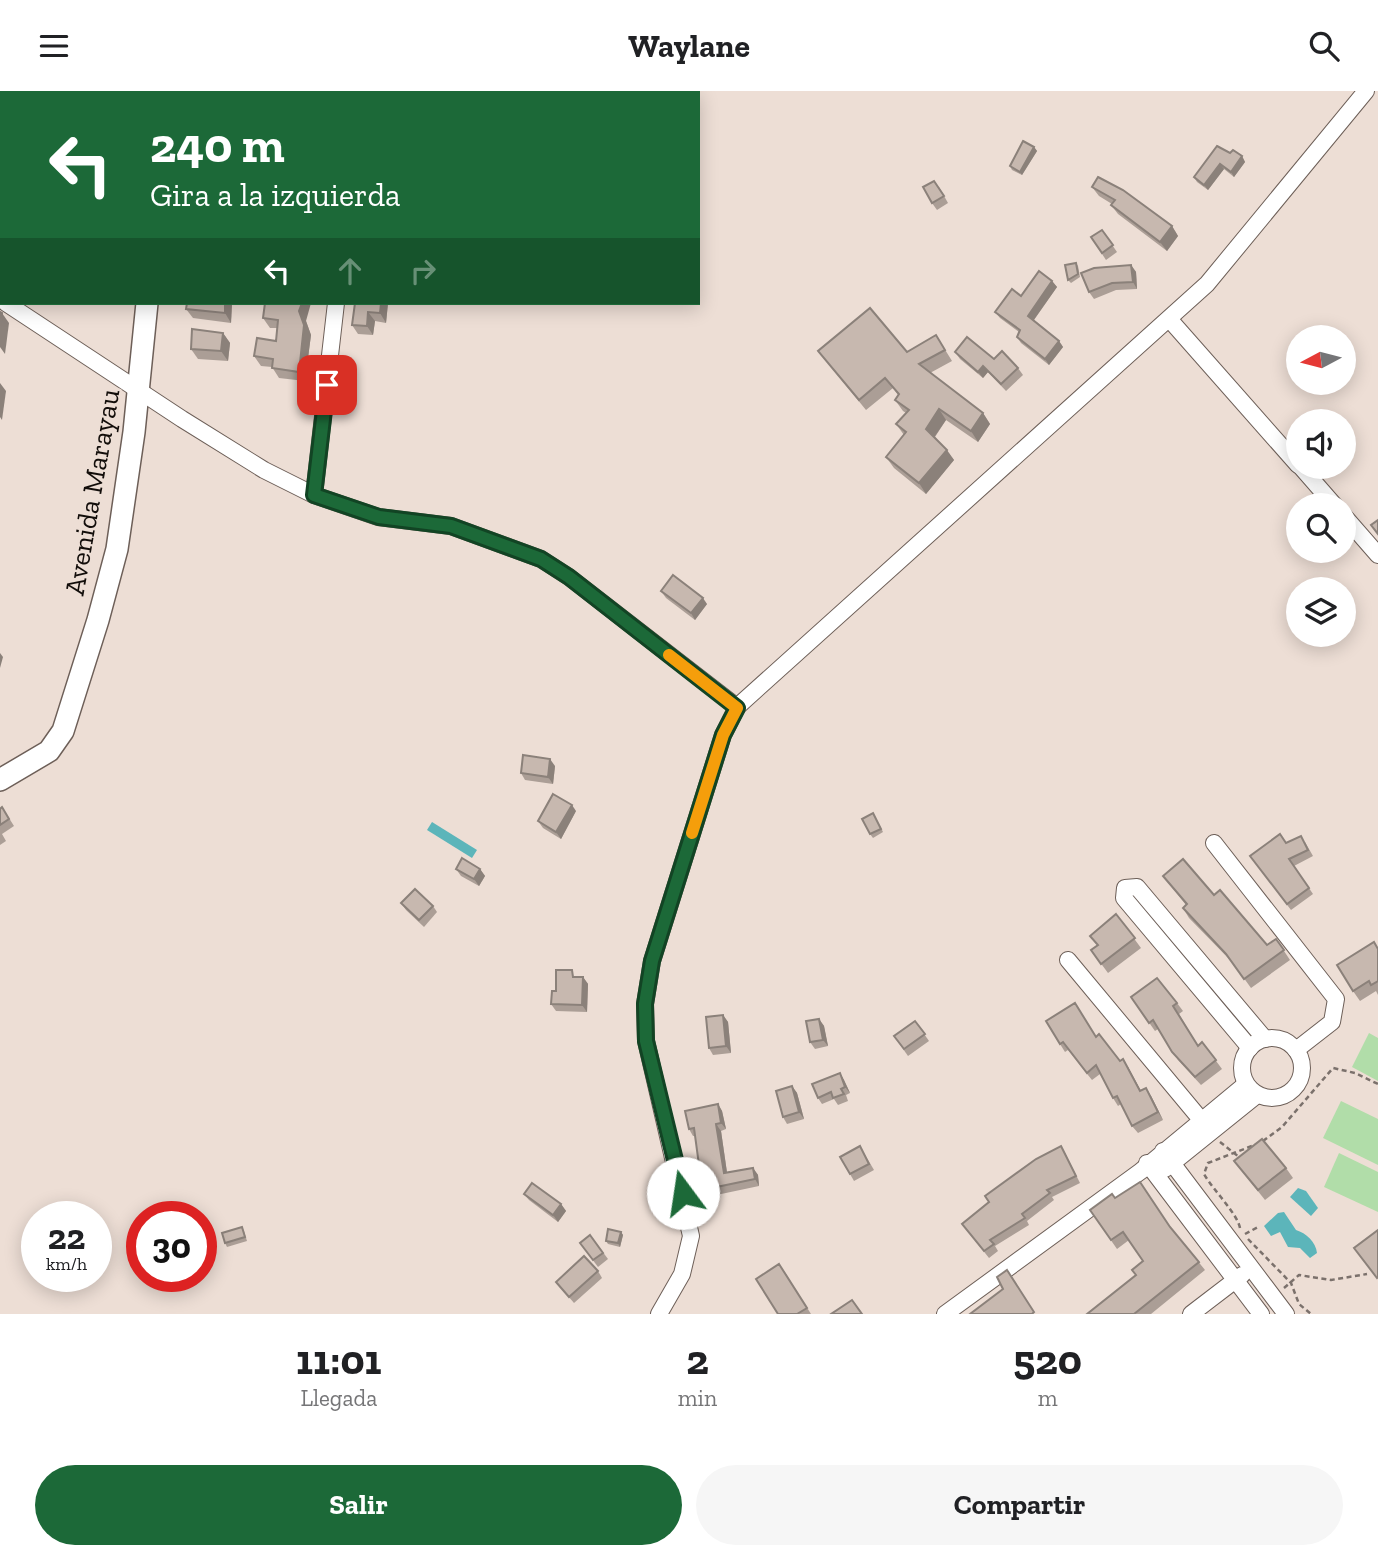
<!DOCTYPE html>
<html lang="es">
<head>
<meta charset="utf-8">
<style>
	body { margin:0; font-family:"Zilla Slab",serif; background:#f6f6f6; color:#202124; height:100vh; display:flex; flex-direction:column; font-size:26px; white-space:nowrap }
	* { box-sizing:border-box; margin:0 }
	p { font-size:23px; color:#757577 }
	.icon { flex:none; width:38px; height:38px; fill:none; stroke:currentColor; stroke-width:2; stroke-linecap:round; stroke-linejoin:round }
	.map { position:relative; height:1223px; overflow:hidden }
	.panel { display:flex; flex-direction:column; background:#fff; flex:1 }
	.panel>* { flex:none }
	.guide { position:absolute; left:0px; top:0px; width:700px; height:214px; box-shadow:0 4px 18px #0003; background:#1c6938; color:#fff; overflow:hidden }
	.needle { width:46px; rotate:263deg }
	.tools { position:absolute; left:1286px; top:234px; display:grid; gap:14px }
	.tools a { display:grid; place-items:center; width:70px; height:70px; border-radius:50%; background:#fff; box-shadow:0 4px 18px #0003; font-size:35px }
	.speed { position:absolute; left:21px; top:1110px; display:flex; gap:14px; font-size:35px; font-weight:700; text-align:center }
	.speed>* { display:grid; place-content:center; width:91px; height:91px; border-radius:50%; background:#fff; box-shadow:0 4px 18px #0003; line-height:1 }
	.speed small { font-size:18px; font-weight:400 }
	.speed .limit { border:10px solid #d22; background:#fff; color:#111 }
	.pin { position:absolute; display:grid; place-items:center; width:60px; height:60px; color:#fff; margin:-30px; border-radius:14px; box-shadow:0 4px 10px #0006 }
	.me { position:absolute; width:77px; margin:-38px; rotate:346deg; stroke-linejoin:round; filter:drop-shadow(0 0 5px #0008) }
	.turn { display:flex; align-items:center; gap:24px; height:147px; padding:0 35px; font-size:32px }
	.turn .icon { width:91px; height:91px; stroke-width:2.5 }
	.turn b { display:block; font-size:49px; line-height:60px }
	.lanes { display:flex; align-items:center; height:66px; padding:0 35px; background:#0003; justify-content:center; gap:35px; direction:ltr }
	.lanes .off { opacity:.35 }
	.eta { display:flex; justify-content:space-evenly; align-items:center; height:119px; text-align:center }
	.eta b { font-size:42px; font-weight:700; line-height:49px }
	.action { display:flex; gap:14px; margin-top:auto; padding:14px 35px }
	.action a { flex:1; height:80px; border-radius:42px; background:#1c6938; color:#fff; font-size:28px; font-weight:700; line-height:80px; text-align:center }
	.action a+a { background:#f6f6f6; color:#202124 }
	header { display:flex; justify-content:space-between; align-items:center; height:91px; padding:0 35px; background:#fff; font-size:32px; font-weight:700 }
	.map>svg:first-child { display:block }
</style>
</head>
<body>
<header><svg class="icon" aria-label="menu" viewBox="0 0 24 24"><path d="M4 6h16M4 12h16M4 18h16"/></svg>Waylane<svg class="icon" aria-label="search" viewBox="0 0 24 24"><circle cx="10" cy="10" r="6"/><path d="M15 15l6 6"/></svg></header>
<div class="map">
<svg width="1378" height="1223" viewBox="0 0 1378 1223">
	<rect width="100%" height="100%" fill="#edded5"/>
	<!-- green -->
	<g fill="#b1dda9">
		<path d="M 1369,942 L 1378,947 L 1378,990 L 1352,976 Z"/>
		<path d="M 1341,1010 L 1378,1028 L 1378,1074 L 1323,1047 Z"/>
		<path d="M 1339,1062 L 1378,1081 L 1378,1121 L 1324,1096 Z"/>
	</g>
	<!-- water -->
	<g fill="#5cb5ba">
		<path d="M 432,731 L 477,759 L 472,767 L 427,739 Z"/>
		<path d="M 1298,1097 L 1306,1100 L 1318,1117 L 1311,1125 L 1290,1106 Z"/>
		<path d="M 1284,1121 L 1296,1139 C 1306,1142 1316,1151 1317,1162 L 1310,1167 L 1300,1157 L 1288,1156 L 1280,1141 L 1271,1145 L 1264,1135 L 1278,1122 Z"/>
	</g>
	<g fill="none" stroke-linecap="round" stroke-linejoin="round">
		<defs>
			<g id="street">
				<path d="M 360,2 L 361,0"/>
				<path d="M 6,212 L 182,328 L 264,379 L 314,404 L 378,426 L 451,435 L 541,468 L 569,486 L 737,616"/>
				<path d="M 1170,229 L 1298,374"/>
				<path d="M 1301,376 L 1335,415"/>
				<path d="M 314,404 L 336,212"/>
				<path d="M 1344,425 L 1378,464"/>
				<path d="M 1214,752 L 1336,908 L 1332,931 L 1296,959"/>
				<path d="M 1068,869 L 1202,1030"/>
				<circle cx="1272" cy="977" r="30"/>
				<path d="M 1250,957 L 1124,807 L 1125,797 L 1137,796 L 1265,948"/>
				<path d="M 1163,1060 L 1286,1223"/>
				<path d="M 1147,1072 L 1261,1223"/>
				<path d="M 1165,1078 L 1257,1004"/>
				<path d="M 659,1223 L 682,1183 L 691,1145 L 646,950 L 645,913 L 652,870 L 723,644 L 737,616 L 1207,193 L 1366,0"/>
				<path d="M 945,1223 L 1141,1080 L 1246,993"/>
				<path d="M 1191,1223 L 1242,1184"/>
			</g>
			<g id="secondary">
				<path d="M 166,2 L 166,0"/>
				<path d="M 0,689 L 49,660 L 63,640 L 98,529 L 117,458 L 134,341 L 147,212"/>
			</g>
		</defs>
		<!-- street casing -->
		<use href="#street" stroke="#6d5f58" stroke-width="18"/>
		<!-- secondary casing -->
		<use href="#secondary" stroke="#6d5f58" stroke-width="24"/>
		<!-- path -->
		<g stroke="#7b716c" stroke-width="2.5" stroke-dasharray="5 3.5" stroke-linecap="butt">
			<path d="M 1263,1050 L 1282,1036 L 1333,977 L 1355,982 L 1378,993"/>
			<path d="M 1220,1051 L 1239,1066"/>
			<path d="M 1240,1137 C 1237,1122 1213,1099 1204,1083 L 1208,1072 L 1257,1053"/>
			<path d="M 1245,1143 L 1260,1135"/>
			<path d="M 1248,1148 L 1291,1192 L 1299,1213 L 1311,1223"/>
			<path d="M 1284,1197 L 1299,1184 L 1331,1189 L 1367,1183"/>
		</g>
		<!-- street -->
		<use href="#street" stroke="#fff" stroke-width="16"/>
		<!-- secondary -->
		<use href="#secondary" stroke="#fff" stroke-width="21"/>
	</g>
	<!-- wall -->
	<g fill="#ab9e96">
		<path d="M 369,0 L 408,0 L 408,2 L 370,2 Z"/>
		<path d="M 1034,56 L 1037,60 L 1022,84 L 1012,79 L 1010,75 Z"/>
		<path d="M 1230,62 L 1242,65 L 1245,71 L 1234,86 L 1224,78 L 1208,99 L 1197,91 L 1194,86 Z"/>
		<path d="M 939,96 L 948,112 L 937,119 L 932,112 Z"/>
		<path d="M 1092,96 L 1172,135 L 1178,145 L 1167,160 L 1118,123 L 1111,114 L 1112,113 L 1099,105 Z"/>
		<path d="M 1102,139 L 1117,161 L 1106,169 L 1091,146 Z"/>
		<path d="M 1076,172 L 1078,175 L 1080,186 L 1071,192 L 1068,189 Z"/>
		<path d="M 1131,174 L 1136,181 L 1137,198 L 1116,199 L 1094,208 L 1089,201 Z"/>
		<path d="M 1052,190 L 1057,196 L 1034,229 L 1059,250 L 1063,256 L 1049,274 L 1021,252 L 1017,246 L 1019,241 L 1000,227 L 995,221 L 1021,205 Z"/>
		<path d="M 187,212 L 232,212 L 231,232 L 193,227 L 186,218 Z"/>
		<path d="M 355,212 L 388,212 L 386,232 L 375,230 L 373,244 L 358,243 L 352,234 Z"/>
		<path d="M 263,227 L 306,230 L 311,244 L 305,290 L 279,287 L 272,276 L 261,275 L 254,265 L 276,250 L 277,237 L 270,237 Z"/>
		<path d="M 223,242 L 230,252 L 228,270 L 198,268 L 191,258 Z"/>
		<path d="M 936,244 L 952,270 L 930,282 L 983,322 L 990,333 L 978,351 L 946,329 L 935,346 L 954,369 L 926,403 L 894,377 L 886,366 L 904,344 L 896,333 L 906,322 L 903,320 L 895,309 L 898,304 L 893,297 L 866,319 L 818,260 L 907,261 Z"/>
		<path d="M 955,261 L 994,268 L 1018,277 L 1023,284 L 1006,300 L 988,281 L 983,287 L 960,268 Z"/>
		<path d="M 661,500 L 707,513 L 695,529 L 666,507 Z"/>
		<path d="M 555,675 L 553,693 L 525,689 L 521,682 Z"/>
		<path d="M 2,716 L 14,735 L 2,743 L 6,750 L 0,754 L 0,718 Z"/>
		<path d="M 576,720 L 561,748 L 543,737 L 538,730 Z"/>
		<path d="M 873,722 L 883,741 L 873,747 L 870,743 Z"/>
		<path d="M 1305,751 L 1313,765 L 1294,775 L 1313,803 L 1291,819 L 1250,765 L 1286,752 Z"/>
		<path d="M 456,778 L 480,778 L 485,785 L 479,795 L 461,785 Z"/>
		<path d="M 1163,785 L 1214,804 L 1267,854 L 1276,848 L 1290,869 L 1251,897 L 1233,872 L 1189,827 L 1183,817 L 1186,814 Z"/>
		<path d="M 401,812 L 433,815 L 437,821 L 424,836 L 406,819 Z"/>
		<path d="M 1116,823 L 1141,857 L 1108,882 L 1091,859 L 1097,854 L 1090,845 Z"/>
		<path d="M 1378,857 L 1378,904 L 1376,900 L 1360,910 L 1353,900 Z"/>
		<path d="M 577,886 L 583,886 L 588,893 L 587,921 L 556,920 L 551,913 L 556,900 Z"/>
		<path d="M 1131,906 L 1177,912 L 1183,920 L 1179,923 L 1198,955 L 1202,951 L 1222,978 L 1201,994 L 1178,969 L 1158,938 L 1155,940 Z"/>
		<path d="M 1075,912 L 1096,946 L 1120,970 L 1128,976 L 1141,1000 L 1151,1005 L 1163,1029 L 1138,1042 L 1132,1035 L 1121,1013 L 1118,1015 L 1113,1007 L 1100,983 L 1092,989 L 1068,959 L 1065,961 L 1060,953 Z"/>
		<path d="M 723,924 L 728,931 L 731,962 L 713,964 L 709,957 Z"/>
		<path d="M 819,928 L 824,935 L 828,955 L 815,958 L 810,951 Z"/>
		<path d="M 915,930 L 929,950 L 908,965 L 894,945 Z"/>
		<path d="M 840,982 L 844,989 L 850,1002 L 846,1004 L 848,1010 L 838,1014 L 834,1008 L 822,1013 L 818,1007 Z"/>
		<path d="M 792,995 L 797,1002 L 804,1028 L 787,1033 L 783,1026 Z"/>
		<path d="M 718,1013 L 722,1020 L 726,1038 L 721,1040 L 727,1081 L 753,1077 L 758,1084 L 759,1095 L 707,1106 L 702,1099 L 695,1045 L 693,1045 L 689,1038 Z"/>
		<path d="M 864,1062 L 874,1079 L 854,1090 L 850,1083 Z"/>
		<path d="M 1065,1062 L 1080,1092 L 1052,1106 L 1054,1109 L 1027,1130 L 1029,1134 L 995,1155 L 998,1160 L 989,1167 L 962,1133 Z"/>
		<path d="M 1234,1070 L 1286,1077 L 1293,1087 L 1265,1109 Z"/>
		<path d="M 524,1103 L 561,1113 L 566,1120 L 558,1131 L 529,1109 Z"/>
		<path d="M 1115,1107 L 1172,1138 L 1205,1179 L 1151,1223 L 1087,1223 L 1136,1184 L 1143,1170 L 1129,1149 L 1117,1158 L 1090,1119 Z"/>
		<path d="M 242,1136 L 244,1140 L 247,1150 L 227,1156 L 225,1152 Z"/>
		<path d="M 621,1141 L 623,1144 L 620,1156 L 608,1153 L 606,1150 Z"/>
		<path d="M 590,1144 L 608,1168 L 598,1176 L 580,1152 Z"/>
		<path d="M 779,1173 L 786,1183 L 811,1223 L 778,1223 Z"/>
		<path d="M 598,1180 L 602,1187 L 574,1212 L 556,1191 Z"/>
	</g>
	<!-- shaded-wall -->
	<g fill="#8b817a">
		<path d="M 1034,56 L 1037,60 L 1022,84 L 1020,81 Z"/>
		<path d="M 1242,65 L 1245,71 L 1234,86 L 1231,81 Z"/>
		<path d="M 1220,73 L 1224,78 L 1208,99 L 1204,94 Z"/>
		<path d="M 1172,135 L 1178,145 L 1167,160 L 1160,151 Z"/>
		<path d="M 1131,174 L 1136,181 L 1137,198 L 1133,191 Z"/>
		<path d="M 1052,190 L 1057,196 L 1033,230 L 1028,225 Z"/>
		<path d="M 225,212 L 232,212 L 231,232 L 225,222 Z"/>
		<path d="M 302,212 L 311,212 L 306,230 L 311,244 L 305,290 L 299,281 L 299,220 Z"/>
		<path d="M 381,212 L 388,212 L 386,232 L 380,222 Z"/>
		<path d="M 368,221 L 375,230 L 373,244 L 367,235 Z"/>
		<path d="M 2,222 L 9,232 L 5,263 L 0,256 L 0,239 Z"/>
		<path d="M 223,242 L 230,252 L 228,270 L 221,260 Z"/>
		<path d="M 1059,250 L 1063,256 L 1049,274 L 1045,268 Z"/>
		<path d="M 983,275 L 988,281 L 983,287 L 978,281 Z"/>
		<path d="M 0,292 L 6,300 L 2,329 L 0,326 Z"/>
		<path d="M 939,318 L 946,329 L 933,348 L 926,338 Z"/>
		<path d="M 983,322 L 990,333 L 978,351 L 971,340 Z"/>
		<path d="M 947,359 L 954,369 L 926,403 L 919,392 Z"/>
		<path d="M 703,507 L 707,513 L 695,529 L 691,522 Z"/>
		<path d="M 0,562 L 3,566 L 0,577 Z"/>
		<path d="M 550,668 L 555,675 L 553,693 L 548,686 Z"/>
		<path d="M 572,714 L 576,720 L 561,748 L 556,741 Z"/>
		<path d="M 480,778 L 485,785 L 479,795 L 474,788 Z"/>
		<path d="M 583,886 L 588,893 L 587,921 L 582,914 Z"/>
		<path d="M 723,924 L 728,931 L 731,962 L 726,955 Z"/>
		<path d="M 819,928 L 824,935 L 828,955 L 823,949 Z"/>
		<path d="M 1123,968 L 1128,976 L 1145,1008 L 1140,1000 Z"/>
		<path d="M 840,982 L 844,989 L 850,1002 L 845,996 Z"/>
		<path d="M 792,995 L 797,1002 L 804,1028 L 799,1021 Z"/>
		<path d="M 1146,997 L 1151,1005 L 1163,1029 L 1158,1021 Z"/>
		<path d="M 718,1013 L 722,1020 L 726,1038 L 721,1032 Z"/>
		<path d="M 716,1033 L 721,1040 L 728,1089 L 724,1082 Z"/>
		<path d="M 753,1077 L 758,1084 L 759,1095 L 755,1088 Z"/>
		<path d="M 561,1113 L 566,1120 L 558,1131 L 553,1124 Z"/>
		<path d="M 621,1141 L 623,1144 L 620,1156 L 618,1152 Z"/>
	</g>
	<!-- building -->
	<g fill="#c7b8af" stroke="#8b817a" stroke-width="2">
		<rect x="285" y="0" width="47" height="2"/>
		<rect x="379" y="0" width="21" height="2"/>
		<path d="M 1023,50 L 1034,56 L 1020,81 L 1010,75 Z"/>
		<path d="M 1217,55 L 1230,62 L 1233,59 L 1242,65 L 1231,81 L 1220,73 L 1204,94 L 1194,86 Z"/>
		<path d="M 1098,86 L 1123,99 L 1172,135 L 1160,151 L 1111,114 L 1115,109 L 1092,96 Z"/>
		<path d="M 934,90 L 944,105 L 932,112 L 923,96 Z"/>
		<path d="M 1102,139 L 1113,154 L 1102,162 L 1091,146 Z"/>
		<path d="M 1076,172 L 1078,183 L 1068,189 L 1065,174 Z"/>
		<path d="M 1131,174 L 1133,191 L 1112,192 L 1089,201 L 1081,182 L 1094,177 Z"/>
		<path d="M 1039,180 L 1052,190 L 1028,225 L 1059,250 L 1045,268 L 1017,246 L 1020,239 L 995,221 L 1012,198 L 1021,205 Z"/>
		<path d="M 187,212 L 225,212 L 225,222 L 186,218 Z"/>
		<path d="M 265,212 L 302,212 L 299,220 L 304,234 L 299,281 L 272,277 L 273,268 L 254,265 L 257,247 L 276,250 L 278,229 L 263,227 Z"/>
		<path d="M 355,212 L 381,212 L 380,222 L 368,221 L 367,235 L 352,234 Z"/>
		<path d="M 870,217 L 907,261 L 936,244 L 945,259 L 919,273 L 983,322 L 971,340 L 939,318 L 926,338 L 947,359 L 919,392 L 886,366 L 906,341 L 896,333 L 909,319 L 895,309 L 899,303 L 885,287 L 859,309 L 818,260 Z"/>
		<path d="M 0,221 L 2,222 L 0,239 Z"/>
		<path d="M 192,238 L 223,242 L 221,260 L 191,258 Z"/>
		<path d="M 967,246 L 994,268 L 1002,260 L 1018,277 L 1001,293 L 983,275 L 978,281 L 955,261 Z"/>
		<path d="M 1378,429 L 1378,443 L 1371,434 Z"/>
		<path d="M 673,484 L 703,507 L 691,522 L 661,500 Z"/>
		<path d="M 523,664 L 550,668 L 548,686 L 521,682 Z"/>
		<path d="M 553,703 L 572,714 L 556,741 L 538,730 Z"/>
		<path d="M 2,716 L 9,728 L 0,734 L 0,718 Z"/>
		<path d="M 873,722 L 881,738 L 870,743 L 862,728 Z"/>
		<path d="M 1280,743 L 1286,752 L 1301,745 L 1308,759 L 1289,768 L 1309,797 L 1287,813 L 1250,765 Z"/>
		<path d="M 462,767 L 480,778 L 474,788 L 456,778 Z"/>
		<path d="M 1183,768 L 1214,804 L 1220,799 L 1267,854 L 1276,848 L 1284,859 L 1244,888 L 1226,863 L 1183,817 L 1187,813 L 1163,785 Z"/>
		<path d="M 415,798 L 433,815 L 419,829 L 401,812 Z"/>
		<path d="M 1116,823 L 1135,847 L 1101,873 L 1091,859 L 1098,854 L 1090,845 Z"/>
		<path d="M 1374,851 L 1378,858 L 1378,890 L 1371,894 L 1369,890 L 1353,900 L 1337,874 Z"/>
		<path d="M 556,879 L 572,879 L 573,886 L 583,886 L 582,914 L 551,913 L 552,900 L 556,900 Z"/>
		<path d="M 1157,887 L 1177,912 L 1173,915 L 1198,955 L 1202,951 L 1216,969 L 1195,986 L 1172,961 L 1153,929 L 1149,932 L 1131,906 Z"/>
		<path d="M 1075,912 L 1096,946 L 1099,943 L 1120,970 L 1123,968 L 1140,1000 L 1146,997 L 1158,1021 L 1132,1035 L 1117,1005 L 1113,1007 L 1096,974 L 1087,982 L 1063,951 L 1060,953 L 1046,930 Z"/>
		<path d="M 723,924 L 726,955 L 709,957 L 706,926 Z"/>
		<path d="M 819,928 L 823,949 L 810,951 L 806,930 Z"/>
		<path d="M 915,930 L 925,943 L 904,958 L 894,945 Z"/>
		<path d="M 840,982 L 845,996 L 841,998 L 844,1003 L 833,1007 L 831,1001 L 818,1007 L 812,993 Z"/>
		<path d="M 792,995 L 799,1021 L 783,1026 L 776,1000 Z"/>
		<path d="M 718,1013 L 721,1032 L 716,1033 L 724,1082 L 753,1077 L 755,1088 L 702,1099 L 695,1075 L 699,1074 L 694,1037 L 689,1038 L 685,1020 Z"/>
		<path d="M 1262,1048 L 1286,1077 L 1258,1099 L 1234,1070 Z"/>
		<path d="M 860,1055 L 869,1073 L 850,1083 L 840,1066 Z"/>
		<path d="M 1061,1055 L 1076,1085 L 1047,1099 L 1050,1102 L 1022,1123 L 1025,1127 L 990,1149 L 994,1153 L 984,1160 L 962,1133 L 989,1111 L 985,1105 L 1036,1068 Z"/>
		<path d="M 1140,1091 L 1170,1136 L 1199,1171 L 1134,1223 L 1087,1223 L 1136,1184 L 1132,1179 L 1143,1170 L 1123,1141 L 1111,1149 L 1090,1119 L 1112,1103 L 1115,1107 Z"/>
		<path d="M 532,1092 L 561,1113 L 553,1124 L 524,1103 Z"/>
		<path d="M 242,1136 L 245,1146 L 225,1152 L 222,1142 Z"/>
		<path d="M 608,1138 L 621,1141 L 618,1152 L 606,1150 Z"/>
		<path d="M 1378,1139 L 1378,1186 L 1377,1187 L 1354,1157 Z"/>
		<path d="M 590,1144 L 603,1162 L 593,1169 L 580,1152 Z"/>
		<path d="M 584,1165 L 598,1180 L 569,1206 L 556,1191 Z"/>
		<path d="M 779,1173 L 807,1217 L 797,1223 L 778,1223 L 756,1188 Z"/>
		<path d="M 1007,1179 L 1034,1221 L 1032,1223 L 970,1223 L 1003,1198 L 997,1186 Z"/>
		<path d="M 852,1209 L 862,1223 L 831,1223 Z"/>
	</g>
	<g fill="none" stroke-linecap="round" stroke-linejoin="round">
		<defs>
			<path id="route" d="M 327,294 L 314,404 L 379,426 L 451,435 L 541,468 L 569,486 L 737,617 L 723,644 L 652,870 L 645,913 L 646,950 L 683,1102"/>
		</defs>
		<!-- route casing -->
		<use href="#route" stroke="#124424" stroke-width="18"/>
		<!-- route -->
		<use href="#route" stroke="#1c6938" stroke-width="12"/>
		<!-- slow -->
		<path stroke="#f59e0b" stroke-width="12" d="M 669,564 L 737,617 L 723,644 L 692,742"/>
	</g>
	<g text-anchor="middle" dominant-baseline="central" stroke-width="5" stroke-linejoin="round" paint-order="stroke">
		<!-- street labels -->
		<g font-size="28" fill="#120d0a" stroke="#edded5">
			<text transform="translate(92 401) rotate(-80)">Avenida Marayau</text>
		</g>
	</g>
</svg>
<div class="tools">
<a><svg class="needle" viewBox="-14 -14 28 28"><path d="M0-13l5 13h-10z" fill="#e53935"/><path d="M0 13l5-13h-10z" fill="#757577"/></svg></a>
<a><svg class="icon" aria-label="sound" viewBox="0 0 24 24"><path d="M4 9h4l5-4v14l-5-4H4zM17 9q2 3 0 6"/></svg></a>
<a><svg class="icon" aria-label="search" viewBox="0 0 24 24"><circle cx="10" cy="10" r="6"/><path d="M15 15l6 6"/></svg></a>
<a><svg class="icon" aria-label="layers" viewBox="0 0 24 24"><path d="M12 4l9 5-9 5-9-5zM3 14l9 5 9-5"/></svg></a>
</div>
<div class="speed"><div>22<small>km/h</small></div><div class="limit">30</div></div>
<div class="pin" style="left:327px;top:294px;background:#d93025"><svg class="icon" aria-label="arrive" viewBox="0 0 24 24"><path d="M6 21V4h12l-3 4 3 4H6"/></svg></div>
<svg class="me" style="left:683px;top:1102px" viewBox="-20 -20 40 40"><circle r="19" fill="#fff"/><path d="M0-13L10 11 0 6-10 11z" fill="#1c6938"/></svg>
<div class="guide">
<div class="turn"><svg class="icon" aria-label="left" viewBox="0 0 24 24"><path d="M17 20v-9H6M10 6l-5 5 5 5"/></svg><div><b>240 m</b>Gira a la izquierda</div></div>
<div class="lanes"><svg class="icon" aria-label="left" viewBox="0 0 24 24"><path d="M17 20v-9H6M10 6l-5 5 5 5"/></svg><svg class="icon off" aria-label="ahead" viewBox="0 0 24 24"><path d="M12 20V5M6 11l6-6 6 6"/></svg><svg class="icon off" aria-label="right" viewBox="0 0 24 24"><path d="M7 20v-9h11M14 6l5 5-5 5"/></svg></div>
</div>
</div>
<section class="panel">
<div class="eta">
<div><b>11:01</b><p>Llegada</p></div>
<div><b>2</b><p>min</p></div>
<div><b>520</b><p>m</p></div>
</div>
<div class="action"><a>Salir</a><a>Compartir</a></div>
</section>
</body>
</html>
